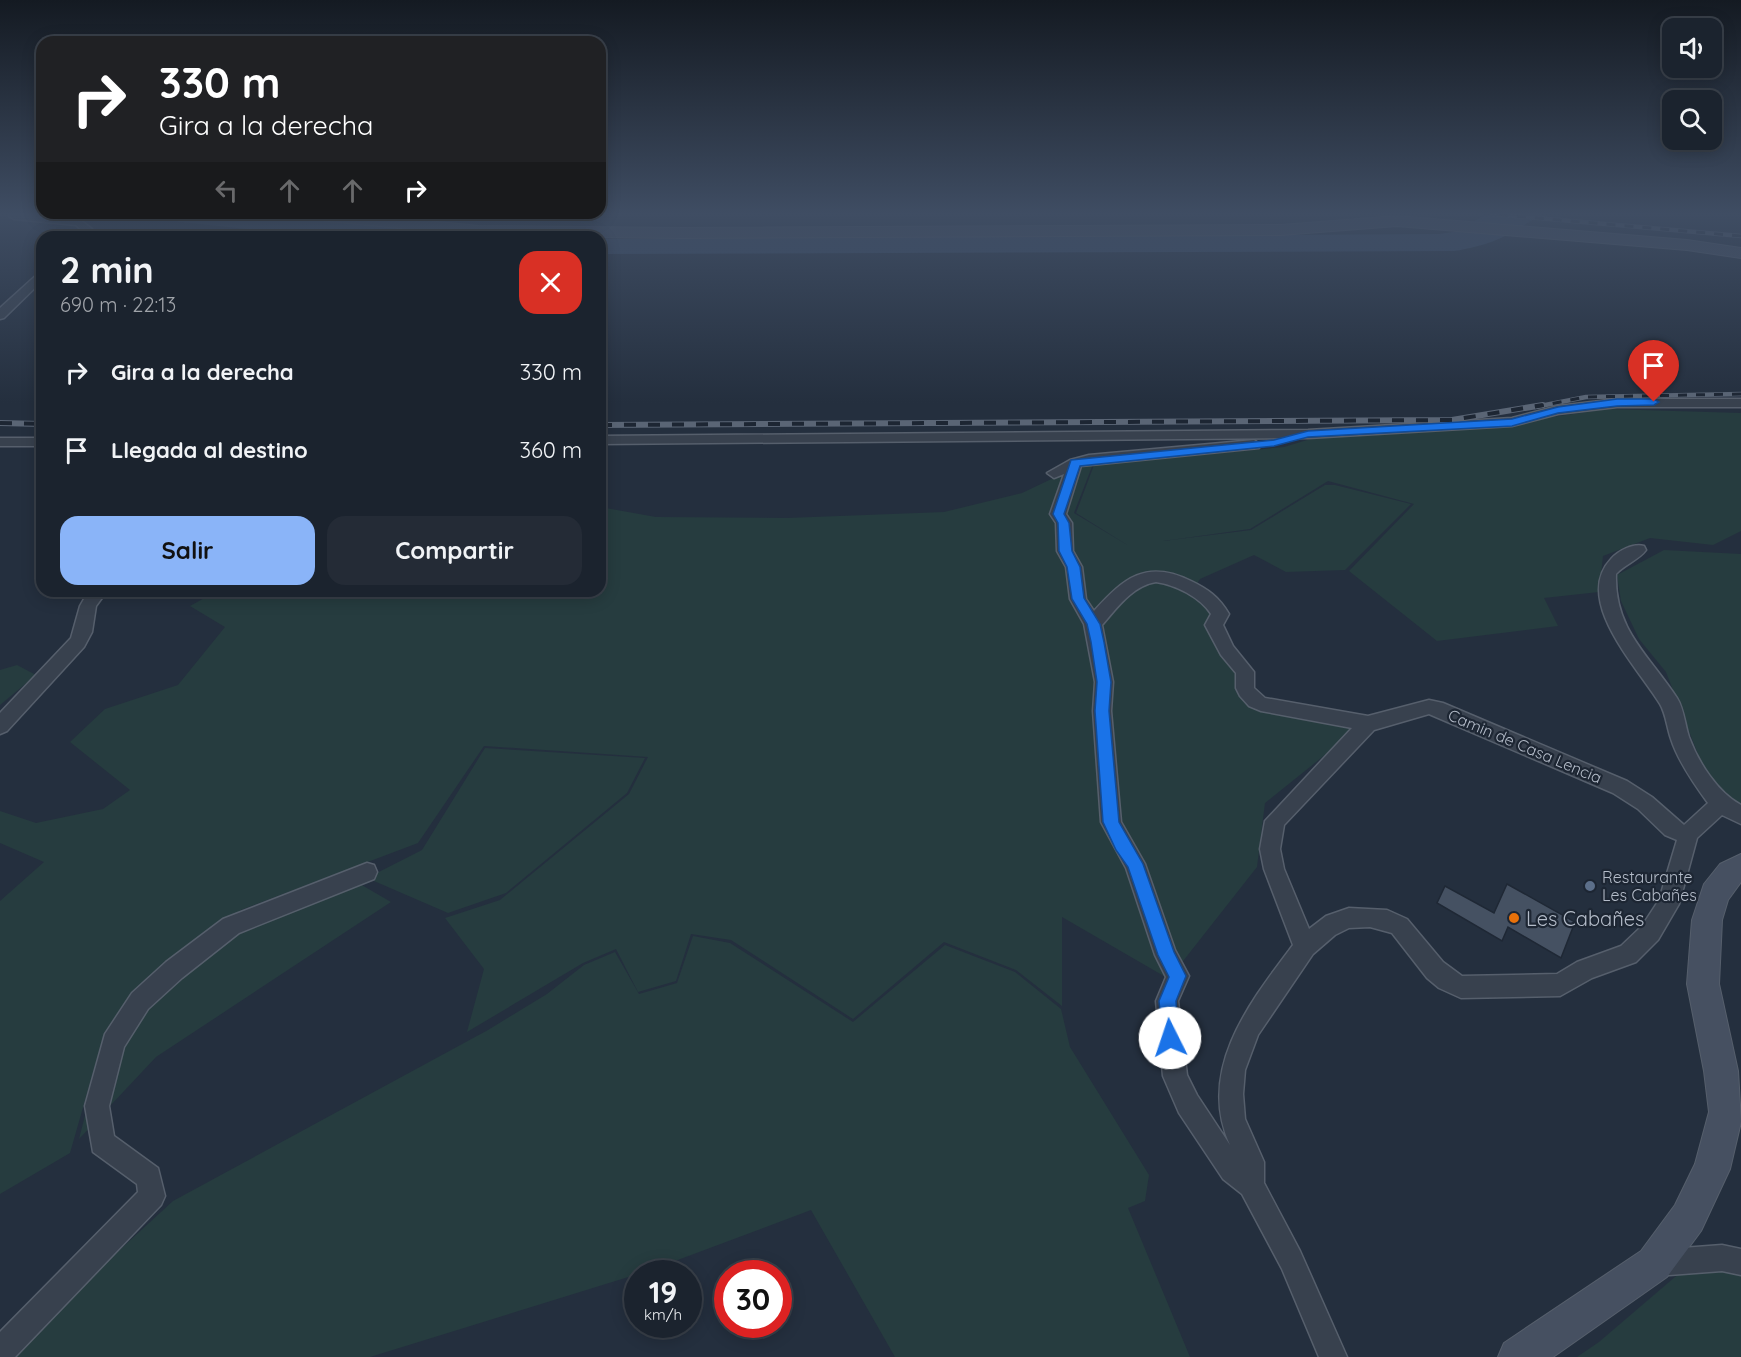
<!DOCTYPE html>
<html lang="es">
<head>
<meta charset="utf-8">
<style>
	body { margin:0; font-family:Quicksand,sans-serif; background:#242b36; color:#f1f3f6; height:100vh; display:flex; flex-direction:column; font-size:22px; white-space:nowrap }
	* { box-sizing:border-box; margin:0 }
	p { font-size:20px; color:#a0a4aa }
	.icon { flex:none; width:33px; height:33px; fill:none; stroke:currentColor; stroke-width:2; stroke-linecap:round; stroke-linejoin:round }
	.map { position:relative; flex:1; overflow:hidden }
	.details { position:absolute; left:36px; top:231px; width:570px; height:366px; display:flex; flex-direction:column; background:#1b232e; border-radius:18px; box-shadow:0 3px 15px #0003,0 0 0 2px #39404a }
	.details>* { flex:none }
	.banner { position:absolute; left:36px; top:36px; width:570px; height:183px; border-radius:18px; box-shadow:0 3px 15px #0003,0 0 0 2px #39404a; background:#202124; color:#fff; overflow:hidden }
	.fabs { position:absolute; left:1662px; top:18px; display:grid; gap:12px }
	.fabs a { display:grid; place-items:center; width:60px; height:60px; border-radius:12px; background:#1b232e; box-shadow:0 3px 15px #0003,0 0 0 2px #39404a; font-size:30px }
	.speed { position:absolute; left:624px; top:1260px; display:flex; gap:12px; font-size:30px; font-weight:700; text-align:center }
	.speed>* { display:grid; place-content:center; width:78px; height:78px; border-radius:50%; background:#1b232e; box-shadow:0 3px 15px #0003,0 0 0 2px #39404a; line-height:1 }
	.speed small { font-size:15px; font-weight:400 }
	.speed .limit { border:9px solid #d22; background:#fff; color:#111 }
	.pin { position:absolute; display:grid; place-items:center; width:51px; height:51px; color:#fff; margin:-62px -26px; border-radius:50% 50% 50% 0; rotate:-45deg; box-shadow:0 0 6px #0007 }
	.pin .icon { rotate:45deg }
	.me { position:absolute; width:66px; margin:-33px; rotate:356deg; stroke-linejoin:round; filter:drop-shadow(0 0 4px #0008) }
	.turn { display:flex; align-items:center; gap:21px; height:126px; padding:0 24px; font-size:27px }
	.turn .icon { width:78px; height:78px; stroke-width:2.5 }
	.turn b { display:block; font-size:42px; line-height:51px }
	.lanes { display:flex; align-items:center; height:57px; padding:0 24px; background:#0003; justify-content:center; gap:30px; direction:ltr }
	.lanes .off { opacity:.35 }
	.round { display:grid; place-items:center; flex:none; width:63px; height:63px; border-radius:18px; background:#242b36 }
	.overview { display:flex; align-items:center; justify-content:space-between; height:102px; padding:0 24px }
	h1 { font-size:36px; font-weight:700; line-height:45px }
	.button { display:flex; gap:12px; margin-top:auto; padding:12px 24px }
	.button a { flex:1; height:69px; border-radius:18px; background:#8ab4f8; color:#111; font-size:24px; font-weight:700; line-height:69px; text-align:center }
	.button a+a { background:#242b36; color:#f1f3f6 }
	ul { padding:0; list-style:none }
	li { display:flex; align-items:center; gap:18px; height:78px; padding:0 24px }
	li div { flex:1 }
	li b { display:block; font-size:22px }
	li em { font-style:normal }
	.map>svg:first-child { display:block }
</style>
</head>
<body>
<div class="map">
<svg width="1741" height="1357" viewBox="0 0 1741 1357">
	<rect width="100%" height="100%" fill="#242f3e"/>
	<!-- green -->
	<g fill="#263c3f">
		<path d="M 1608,409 L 1741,413 L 1741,531 L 1713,545 L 1650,538 L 1603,556 L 1599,592 L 1544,598 L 1558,626 L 1437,641 L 1349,571 L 1414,504 L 1328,481 L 1250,529 L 1163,541 L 1251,530 L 1325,485 L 1335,485 L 1411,504 L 1345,570 L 1286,572 L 1254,555 L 1200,579 L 1192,592 L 1214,611 L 1242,672 L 1239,692 L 1352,724 L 1356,730 L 1265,803 L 1257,867 L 1169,979 L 1062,917 L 1062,1006 L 1016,970 L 944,942 L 853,1019 L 731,940 L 691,934 L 676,981 L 638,992 L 616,949 L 583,963 L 467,1032 L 484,969 L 445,918 L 500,900 L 629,794 L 648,757 L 484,746 L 418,843 L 241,910 L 155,975 L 102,1041 L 70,1153 L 0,1194 L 0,901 L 44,862 L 0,843 L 0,811 L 36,823 L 103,809 L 130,790 L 70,742 L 105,709 L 178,685 L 225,627 L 190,606 L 217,591 L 600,591 L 600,507 L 656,517 L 787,518 L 944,512 L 1022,493 L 1062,474 L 1093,464 L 1074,513 L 1129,546 L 1076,513 L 1094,465 L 1284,447 L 1314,438 L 1475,428 Z"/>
		<path d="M 1664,550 L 1741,554 L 1741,805 L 1708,780 L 1666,672 L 1639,639 L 1621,601 L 1617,575 Z"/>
		<path d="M 17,665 L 36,675 L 0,705 L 0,670 Z"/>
		<path d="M 485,748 L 645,758 L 627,793 L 506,893 L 448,913 L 367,878 L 422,850 Z"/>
		<path d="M 360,884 L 391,902 L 156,1057 L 79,1139 L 104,1041 L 242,912 Z"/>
		<path d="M 693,936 L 730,943 L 853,1022 L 945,945 L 1015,972 L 1061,1009 L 1070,1047 L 1149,1175 L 1145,1201 L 1128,1208 L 1190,1357 L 895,1357 L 811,1210 L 651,1270 L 370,1357 L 3,1357 L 173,1201 L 488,1030 L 547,994 L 584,965 L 615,952 L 639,994 L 677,983 Z"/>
		<path d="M 1682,1271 L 1741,1271 L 1741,1357 L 1577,1357 L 1599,1342 Z"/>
	</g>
	<!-- water -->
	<g fill="#394c67">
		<path d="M 96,213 L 239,213 L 509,237 L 323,237 Z"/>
		<path d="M 1487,213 L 1542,213 C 1511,235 1492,245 1454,251 L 600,254 L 600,239 L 1439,234 L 1460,231 Z"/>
	</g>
	<!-- building -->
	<path fill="#455162" stroke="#1f2835" stroke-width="1.5" d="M 1507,884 L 1575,922 L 1561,958 L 1508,927 L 1502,941 L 1437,903 L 1445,886 L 1494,913 Z"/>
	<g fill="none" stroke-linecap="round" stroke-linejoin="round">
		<defs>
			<g id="street">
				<path d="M 18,213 L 79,219 L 92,229 L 85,237 L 73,237 L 80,229 L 76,225 L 14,219 L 9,216 Z"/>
				<path d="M 42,270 L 42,281 L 4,318 L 0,319 L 0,308 Z"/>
				<path d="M 1617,399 L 1741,399 L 1741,407 L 1617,407 L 1558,414 L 1512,426 L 1308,438 L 600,444 L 600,436 L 1308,430 L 1512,418 L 1558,406 Z"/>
				<rect x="0" y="438" width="42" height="8"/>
				<path d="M 1254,440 L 1261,445 L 1259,448 L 1081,466 L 1066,514 L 1072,523 L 1073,551 L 1082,567 L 1086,599 L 1094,611 C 1124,578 1146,559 1191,581 C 1208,589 1219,597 1229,614 L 1223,625 L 1233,646 L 1254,672 L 1254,688 L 1265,698 L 1368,716 L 1429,700 L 1443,703 L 1627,781 L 1652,797 L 1684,825 L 1708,803 C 1694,784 1678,761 1671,739 C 1667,728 1666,714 1660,704 C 1638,668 1572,600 1611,559 C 1618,551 1633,543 1644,546 L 1646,550 C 1639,560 1625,564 1616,574 C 1614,630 1649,655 1677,698 C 1684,709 1685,725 1689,737 C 1698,762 1718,793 1741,805 L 1741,824 L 1722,815 L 1697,838 L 1679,904 L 1658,940 L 1636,962 L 1592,978 L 1560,996 L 1461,998 L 1439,988 L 1427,978 L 1392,933 L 1370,927 L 1349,928 L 1335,935 L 1313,954 L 1258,1035 L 1245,1070 L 1243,1094 L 1245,1119 L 1264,1162 L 1264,1183 L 1300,1251 L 1347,1357 L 1319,1357 L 1282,1269 L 1242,1194 L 1223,1179 L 1179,1113 L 1163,1076 L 1156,1001 L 1166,977 L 1155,955 L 1126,868 L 1101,822 L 1093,711 L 1095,682 L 1084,624 L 1070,599 L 1066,567 L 1057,551 L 1056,523 L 1050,514 L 1064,474 L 1054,478 L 1047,473 L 1070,460 L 1089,455 ZM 1156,582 C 1176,585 1200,597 1211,614 L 1205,625 L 1221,655 L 1236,673 L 1236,688 L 1240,696 L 1249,706 L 1261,711 L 1352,728 L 1265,821 L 1260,849 L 1264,869 L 1293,945 C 1250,1002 1196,1070 1230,1145 L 1197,1095 L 1187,1075 L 1178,1001 L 1189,976 L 1175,950 L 1145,864 L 1121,822 L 1111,711 L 1113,682 L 1102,625 C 1117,608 1132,586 1156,582 ZM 1429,714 L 1613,793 L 1638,809 L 1665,835 L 1677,840 L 1659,900 L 1642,926 L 1621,946 L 1577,962 L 1557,974 L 1462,976 L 1443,962 L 1407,919 L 1387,910 L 1349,908 L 1326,916 L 1309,929 L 1284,869 L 1280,849 L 1284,825 L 1374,730 Z"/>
				<path d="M 107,591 L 96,606 L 92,632 L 84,647 L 7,731 L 0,734 L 0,713 L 71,638 L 80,606 L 88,592 Z"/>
				<path d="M 367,863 L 374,865 L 377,872 L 374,879 L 239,933 L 182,978 L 148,1009 L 124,1047 L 109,1106 L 114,1136 L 158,1168 L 165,1196 L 161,1205 L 15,1357 L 0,1357 L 0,1332 L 138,1192 L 137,1184 L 93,1152 L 85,1106 L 105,1034 L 132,993 L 166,962 L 223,919 Z"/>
				<path d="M 1722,1245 L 1741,1249 L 1741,1275 L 1722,1271 L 1656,1276 L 1646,1273 L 1643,1263 L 1646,1253 L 1656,1250 Z"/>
			</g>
			<g id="secondary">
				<path d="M 291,213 L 346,213 L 479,226 L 683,228 L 1281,225 L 1397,216 L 1687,240 L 1741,248 L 1741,258 L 1687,250 L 1397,226 L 1281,235 L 683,238 L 479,236 L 299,218 Z"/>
				<path d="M 1741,854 L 1741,882 L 1728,900 L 1722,920 L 1719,984 L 1738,1071 L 1741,1122 L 1730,1169 L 1701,1231 L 1667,1277 L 1553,1357 L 1498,1357 L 1504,1343 L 1641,1251 L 1675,1205 L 1695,1164 L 1709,1112 L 1704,1071 L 1687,984 L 1692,920 L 1704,884 L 1720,864 Z"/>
			</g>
		</defs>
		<!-- street casing -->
		<use href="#street" stroke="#565f6c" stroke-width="3"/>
		<!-- secondary casing -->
		<use href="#secondary" stroke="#565f6c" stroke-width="2"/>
		<!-- street -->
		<use href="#street" fill="#38414e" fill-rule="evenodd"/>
		<!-- secondary -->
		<use href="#secondary" fill="#465061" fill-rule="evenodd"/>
		<defs>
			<g id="rail-far1">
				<path d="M 1481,213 L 1741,236"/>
				<path d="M 1535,407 L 1586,397 L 1741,394"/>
			</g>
			<g id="rail">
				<path d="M 0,423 L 42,424"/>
				<path d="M 600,425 L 1452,420 L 1543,405"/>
			</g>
		</defs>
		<!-- rail-far1 casing -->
		<use href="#rail-far1" stroke="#5a6575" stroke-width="4.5"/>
		<!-- rail casing -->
		<use href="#rail" stroke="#5a6575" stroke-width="6"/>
		<!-- rail-far1 -->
		<use href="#rail-far1" stroke="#1d2633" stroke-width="3" stroke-dasharray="9" stroke-linecap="butt"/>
		<!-- rail -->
		<use href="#rail" stroke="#1d2633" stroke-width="4" stroke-dasharray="12" stroke-linecap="butt"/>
	</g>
	<!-- sky -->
	<linearGradient id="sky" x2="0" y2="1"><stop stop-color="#141a22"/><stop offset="0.53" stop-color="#3f4d63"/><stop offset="1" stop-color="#3f4d63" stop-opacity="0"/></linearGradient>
	<rect width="1741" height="403" fill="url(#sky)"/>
	<!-- route -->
	<path fill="#1a73e8" stroke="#114b97" stroke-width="1.5" d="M 1617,399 L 1654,399 L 1659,402 L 1654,405 L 1617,406 L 1558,413 L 1512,426 L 1308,437 L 1274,446 L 1080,466 L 1064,514 L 1069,523 L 1072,551 L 1080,567 L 1084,598 L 1100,624 L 1104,642 L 1111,682 L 1109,711 L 1119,822 L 1143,864 L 1174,952 L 1186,976 L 1176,1001 L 1179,1038 L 1176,1044 L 1170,1046 L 1163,1044 L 1159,1001 L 1169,977 L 1158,955 L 1128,867 L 1116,850 L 1103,822 L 1095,711 L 1097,682 L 1091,642 L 1087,624 L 1072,599 L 1067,567 L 1059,551 L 1058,523 L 1053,514 L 1071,460 L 1274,440 L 1308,431 L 1512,419 L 1558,407 Z"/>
	<!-- markers -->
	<circle fill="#5c6f8a" stroke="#1d2633" stroke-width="2" cx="1590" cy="886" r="6"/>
	<circle fill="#e8710a" stroke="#1d2633" stroke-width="2" cx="1514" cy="918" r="6"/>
	<g text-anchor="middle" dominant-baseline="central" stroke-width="4.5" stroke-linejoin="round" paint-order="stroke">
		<!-- street labels -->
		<g font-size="16" fill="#b4bcc9" stroke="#1d2633">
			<text transform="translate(1525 746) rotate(23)">Camin de Casa Lencia</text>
		</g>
		<!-- poi labels -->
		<g font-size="16" fill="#b4bcc9" stroke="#1d2633" text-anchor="start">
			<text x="1602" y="877">Restaurante<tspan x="1602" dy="18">Les Cabañes</tspan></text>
		</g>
		<!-- near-poi labels -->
		<g font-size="20" fill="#b4bcc9" stroke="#1d2633" text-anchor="start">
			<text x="1526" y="918">Les Cabañes</text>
		</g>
	</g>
</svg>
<div class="fabs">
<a><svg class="icon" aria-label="sound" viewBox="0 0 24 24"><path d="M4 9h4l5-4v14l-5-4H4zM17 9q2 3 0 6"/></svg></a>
<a><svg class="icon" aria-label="search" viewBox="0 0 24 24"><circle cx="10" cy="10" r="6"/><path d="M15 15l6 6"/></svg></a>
</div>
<div class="speed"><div>19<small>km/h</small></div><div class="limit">30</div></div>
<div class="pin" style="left:1654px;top:402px;background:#d93025"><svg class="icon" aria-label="arrive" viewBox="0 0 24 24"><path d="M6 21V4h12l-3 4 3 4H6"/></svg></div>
<svg class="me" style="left:1170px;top:1038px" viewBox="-20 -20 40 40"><circle r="19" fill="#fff"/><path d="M0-13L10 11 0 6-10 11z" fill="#1a73e8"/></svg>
<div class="banner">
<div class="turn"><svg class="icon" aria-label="right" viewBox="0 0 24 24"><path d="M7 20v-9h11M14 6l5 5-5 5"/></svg><div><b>330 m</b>Gira a la derecha</div></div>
<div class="lanes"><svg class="icon off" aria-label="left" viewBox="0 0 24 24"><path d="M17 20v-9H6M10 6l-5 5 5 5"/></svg><svg class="icon off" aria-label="ahead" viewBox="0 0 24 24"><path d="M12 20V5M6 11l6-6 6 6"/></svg><svg class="icon off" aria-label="ahead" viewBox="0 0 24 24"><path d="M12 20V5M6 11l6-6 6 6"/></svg><svg class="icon" aria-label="right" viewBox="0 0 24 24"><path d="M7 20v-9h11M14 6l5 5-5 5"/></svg></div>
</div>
<section class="details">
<div class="overview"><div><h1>2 min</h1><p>690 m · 22:13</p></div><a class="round" style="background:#d93025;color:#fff"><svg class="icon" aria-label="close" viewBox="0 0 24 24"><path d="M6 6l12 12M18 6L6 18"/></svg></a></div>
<ul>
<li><svg class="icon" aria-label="right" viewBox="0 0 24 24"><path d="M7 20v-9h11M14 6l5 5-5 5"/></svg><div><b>Gira a la derecha</b></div><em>330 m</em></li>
<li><svg class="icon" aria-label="arrive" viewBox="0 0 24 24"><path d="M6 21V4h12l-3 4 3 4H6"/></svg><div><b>Llegada al destino</b></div><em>360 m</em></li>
</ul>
<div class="button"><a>Salir</a><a>Compartir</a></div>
</section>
</div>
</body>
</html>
